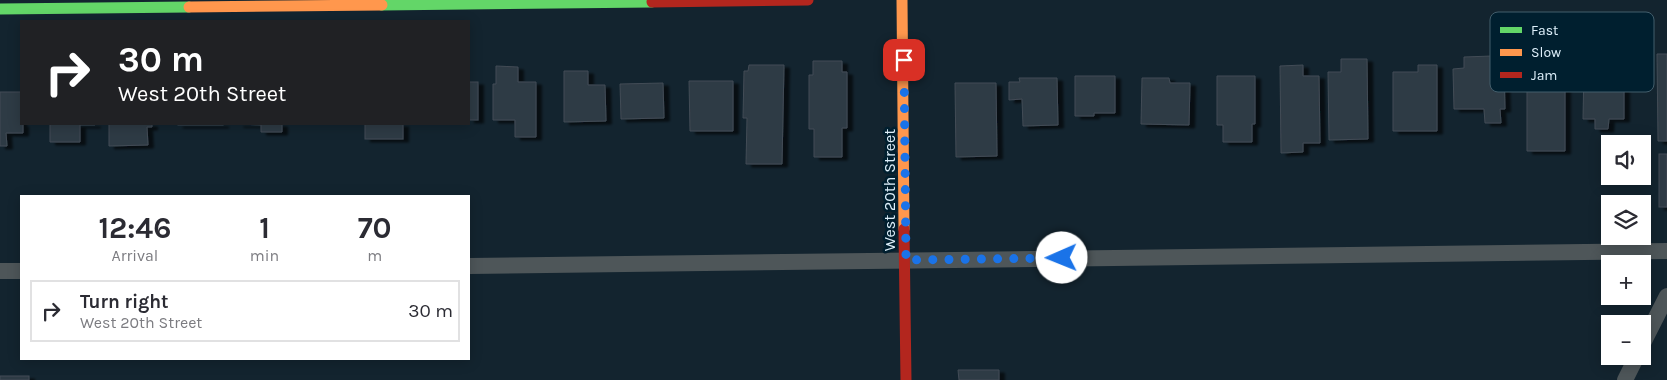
<!DOCTYPE html>
<html lang="en">
<head>
<meta charset="utf-8">
<style>
	body { margin:0; font-family:Karla,sans-serif; background:#f2f2f3; color:#2b2b33; height:100vh; display:flex; flex-direction:column; font-size:19px; white-space:nowrap }
	* { box-sizing:border-box; margin:0 }
	p { font-size:16px; color:#7c7c81 }
	.icon { flex:none; width:28px; height:28px; fill:none; stroke:currentColor; stroke-width:2; stroke-linecap:round; stroke-linejoin:round }
	.map { position:relative; flex:1; overflow:hidden }
	.sheet { position:absolute; left:20px; top:195px; width:450px; height:165px; display:flex; flex-direction:column; background:#fff; border-radius:0px; box-shadow:0 2px 12px #0003 }
	.sheet>* { flex:none }
	.hud { position:absolute; left:20px; top:20px; width:450px; height:105px; border-radius:0px; box-shadow:0 2px 12px #0003; background:#202124; color:#fff; overflow:hidden }
	.buttons { position:absolute; left:1601px; top:135px; display:grid; gap:10px }
	.buttons a { display:grid; place-items:center; width:50px; height:50px; border-radius:0px; background:#fff; box-shadow:0 2px 12px #0003; font-size:25px }
	.pin { position:absolute; display:grid; place-items:center; width:42px; height:42px; color:#fff; margin:-21px; border-radius:10px; box-shadow:0 2px 8px #0006 }
	.me { position:absolute; width:55px; margin:-28px; rotate:269deg; stroke-linejoin:round; filter:drop-shadow(0 0 4px #0008) }
	.turn { display:flex; align-items:center; gap:18px; height:105px; padding:0 15px; font-size:22px }
	.turn .icon { width:65px; height:65px; stroke-width:2.5 }
	.turn b { display:block; font-size:35px; line-height:42px }
	.eta { display:flex; justify-content:space-evenly; align-items:center; height:85px; text-align:center }
	.eta b { font-size:30px; font-weight:700; line-height:35px }
	ul { padding:0; list-style:none }
	li { display:flex; align-items:center; gap:15px; height:62px; margin:0 10px 8px; padding:0 5px; border:2px solid #e1e1e2; border-radius:0px }
	li div { flex:1 }
	li b { display:block; font-size:19px }
	li em { font-style:normal }
	.map>svg:first-child { display:block }
</style>
</head>
<body>
<div class="map">
<svg width="1667" height="380" viewBox="0 0 1667 380">
	<defs>
		<filter id="shadow"><feDropShadow dx="5.5" dy="3" stdDeviation="1" flood-color="#0009"/></filter>
	</defs>
	<rect width="100%" height="100%" fill="#13242f"/>
	<!-- building -->
	<g fill="#2f3a44" stroke="#424c56" filter="url(#shadow)">
		<path d="M 1657,54 L 1667,54 L 1667,141 L 1658,141 Z"/>
		<path d="M 1492,56 L 1493,68 L 1504,68 L 1505,109 L 1500,109 L 1501,123 L 1485,123 L 1484,109 L 1454,109 L 1453,69 L 1464,68 L 1464,57 Z"/>
		<path d="M 1599,56 L 1624,56 L 1624,119 L 1609,119 L 1608,129 L 1595,129 L 1595,119 L 1583,119 L 1584,67 L 1599,67 Z"/>
		<path d="M 1341,59 L 1367,59 L 1368,139 L 1329,140 L 1328,72 L 1341,72 Z"/>
		<path d="M 813,61 L 842,61 L 842,72 L 847,72 L 847,128 L 842,128 L 842,157 L 814,157 L 814,129 L 809,129 L 809,75 L 813,75 Z"/>
		<path d="M 749,65 L 784,65 L 782,164 L 746,164 L 747,118 L 743,118 L 744,71 L 748,71 Z"/>
		<path d="M 1303,65 L 1303,76 L 1319,76 L 1320,143 L 1303,143 L 1303,152 L 1281,153 L 1280,66 Z"/>
		<path d="M 1418,65 L 1437,65 L 1437,131 L 1393,131 L 1393,72 L 1418,72 Z"/>
		<path d="M 496,66 L 518,67 L 518,82 L 536,82 L 536,137 L 515,137 L 515,120 L 493,120 L 493,84 L 496,84 Z"/>
		<path d="M 564,71 L 588,71 L 588,85 L 605,85 L 606,121 L 564,122 Z"/>
		<path d="M 1544,72 L 1561,72 L 1561,83 L 1565,83 L 1565,151 L 1527,151 L 1527,85 L 1544,85 Z"/>
		<path d="M 1075,76 L 1115,76 L 1115,113 L 1094,113 L 1094,116 L 1075,116 Z"/>
		<path d="M 1217,76 L 1255,76 L 1255,124 L 1252,124 L 1252,142 L 1223,142 L 1223,125 L 1217,125 Z"/>
		<path d="M 1019,78 L 1057,78 L 1058,125 L 1023,126 L 1022,99 L 1009,100 L 1009,82 L 1020,82 Z"/>
		<path d="M 1142,78 L 1169,78 L 1170,83 L 1190,83 L 1189,125 L 1141,124 Z"/>
		<path d="M 689,81 L 733,81 L 733,131 L 690,131 Z"/>
		<rect x="469" y="82" width="9" height="38"/>
		<path d="M 663,83 L 664,118 L 621,119 L 620,84 Z"/>
		<path d="M 955,83 L 996,83 L 997,156 L 956,157 Z"/>
		<path d="M 0,92 L 21,92 L 21,124 L 23,124 L 23,133 L 6,133 L 7,146 L 0,146 Z"/>
		<path d="M 50,124 L 95,124 L 95,125 L 80,125 L 80,142 L 50,142 Z"/>
		<path d="M 109,124 L 152,124 L 152,127 L 147,127 L 148,145 L 109,146 Z"/>
		<rect x="178" y="124" width="45" height="1"/>
		<path d="M 238,124 L 282,124 L 282,132 L 261,132 L 261,125 Z"/>
		<rect x="365" y="124" width="38" height="15"/>
		<rect x="1659" y="154" width="8" height="53"/>
		<path d="M 958,370 L 999,370 L 999,380 L 959,380 Z"/>
		<rect x="0" y="376" width="29" height="4"/>
	</g>
	<g fill="none" stroke-linecap="round" stroke-linejoin="round">
		<!-- lane -->
		<g stroke="#4e5659" stroke-width="16">
			<path d="M 469,266 L 1667,251"/>
			<path d="M 0,271 L 21,271"/>
			<path d="M 1642,345 L 1667,296"/>
			<path d="M 1625,380 L 1637,356"/>
		</g>
		<!-- fast -->
		<g stroke="#63d668" stroke-width="11">
			<path d="M 382,5 L 652,2"/>
			<path d="M 0,9 L 189,7"/>
		</g>
		<!-- slow -->
		<g stroke="#ff974d" stroke-width="11">
			<path d="M 902,0 L 904,229"/>
			<path d="M 189,7 L 382,5"/>
		</g>
		<!-- jam -->
		<g stroke="#b3261e" stroke-width="11">
			<path d="M 652,2 L 808,0"/>
			<path d="M 904,229 L 906,380"/>
		</g>
	</g>
	<g fill="none" stroke-linecap="round" stroke-linejoin="round">
		<!-- route -->
		<path stroke="#1a73e8" stroke-width="9" stroke-dasharray="0 16.2" d="M 904,60 L 906,260 L 1062,258"/>
	</g>
	<g text-anchor="middle" dominant-baseline="central" stroke-width="5" stroke-linejoin="round" paint-order="stroke">
		<!-- street labels -->
		<g font-size="16" fill="#def0fb" stroke="#001f2f">
			<text transform="translate(889 190) rotate(-90)">West 20th Street</text>
		</g>
	</g>
	<!-- legend -->
	<rect x="1490" y="12" width="164" height="80" rx="8" fill="#001f2f" stroke="#435e6c" stroke-width="1"/>
	<rect x="1500" y="27" width="22" height="6" fill="#63d668"/>
	<rect x="1500" y="49" width="22" height="7" fill="#ff974d"/>
	<rect x="1500" y="72" width="22" height="6" fill="#b3261e"/>
	<g font-size="14" fill="#def0fb">
		<text x="1531" y="35">Fast</text>
		<text x="1531" y="57">Slow</text>
		<text x="1531" y="80">Jam</text>
	</g>
</svg>
<div class="buttons">
<a><svg class="icon" aria-label="sound" viewBox="0 0 24 24"><path d="M4 9h4l5-4v14l-5-4H4zM17 9q2 3 0 6"/></svg></a>
<a><svg class="icon" aria-label="layers" viewBox="0 0 24 24"><path d="M12 4l9 5-9 5-9-5zM3 14l9 5 9-5"/></svg></a>
<a>+</a>
<a>−</a>
</div>
<div class="pin" style="left:904px;top:60px;background:#d93025"><svg class="icon" aria-label="arrive" viewBox="0 0 24 24"><path d="M6 21V4h12l-3 4 3 4H6"/></svg></div>
<svg class="me" style="left:1062px;top:258px" viewBox="-20 -20 40 40"><circle r="19" fill="#fff"/><path d="M0-13L10 11 0 6-10 11z" fill="#1a73e8"/></svg>
<div class="hud">
<div class="turn"><svg class="icon" aria-label="right" viewBox="0 0 24 24"><path d="M7 20v-9h11M14 6l5 5-5 5"/></svg><div><b>30 m</b>West 20th Street</div></div>
</div>
<section class="sheet">
<div class="eta">
<div><b>12:46</b><p>Arrival</p></div>
<div><b>1</b><p>min</p></div>
<div><b>70</b><p>m</p></div>
</div>
<ul>
<li><svg class="icon" aria-label="right" viewBox="0 0 24 24"><path d="M7 20v-9h11M14 6l5 5-5 5"/></svg><div><b>Turn right</b><p>West 20th Street</p></div><em>30 m</em></li>
</ul>
</section>
</div>
</body>
</html>
